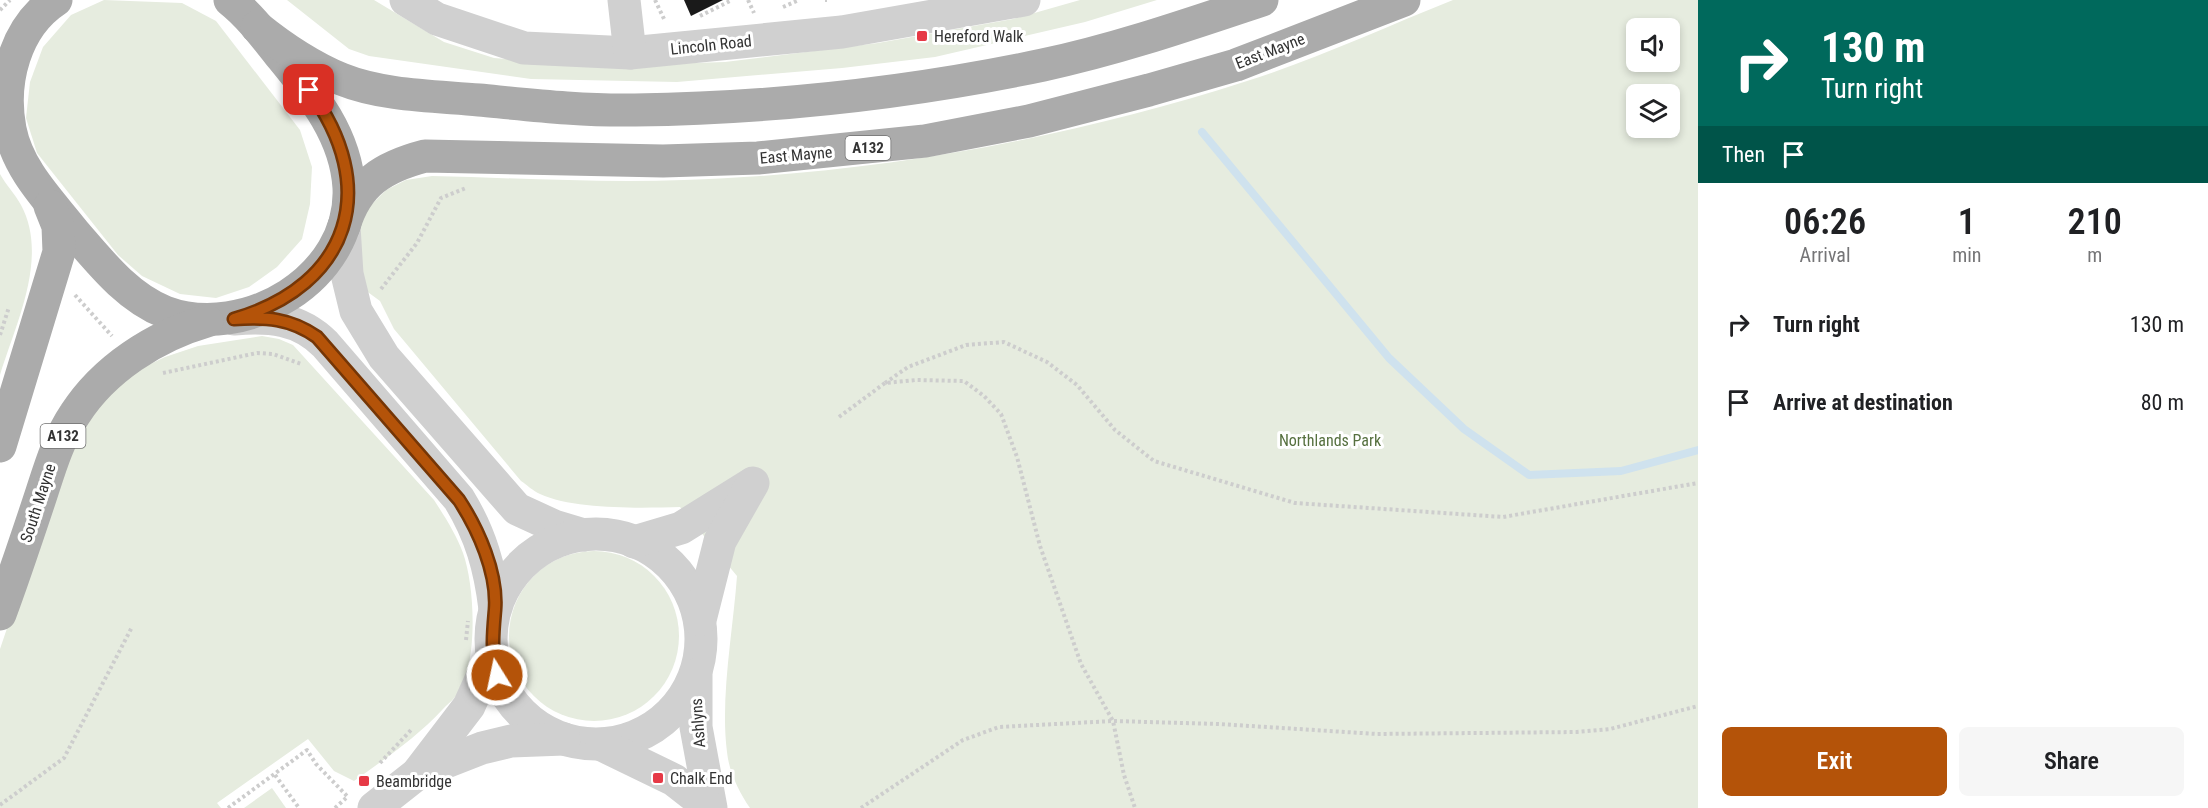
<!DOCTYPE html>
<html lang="en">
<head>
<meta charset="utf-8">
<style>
	body { margin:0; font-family:"Roboto Condensed",sans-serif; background:#f6f6f6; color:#202124; height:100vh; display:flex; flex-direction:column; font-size:22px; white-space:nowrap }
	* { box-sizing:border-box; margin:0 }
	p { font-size:20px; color:#757577 }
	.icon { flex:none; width:33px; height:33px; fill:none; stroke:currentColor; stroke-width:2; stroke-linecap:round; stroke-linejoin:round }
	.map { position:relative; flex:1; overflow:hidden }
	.side { display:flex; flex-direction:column; background:#fff; width:510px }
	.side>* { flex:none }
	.hud { background:#00695c; color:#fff; overflow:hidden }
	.controls { position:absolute; left:1626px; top:18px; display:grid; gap:12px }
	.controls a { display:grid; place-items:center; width:54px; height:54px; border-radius:9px; background:#fff; box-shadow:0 3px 9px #0003; font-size:30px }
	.pin { position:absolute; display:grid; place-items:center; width:51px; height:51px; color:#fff; margin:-26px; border-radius:12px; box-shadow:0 3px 9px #0006 }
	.me { position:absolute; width:66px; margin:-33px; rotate:350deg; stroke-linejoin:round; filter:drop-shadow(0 0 4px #0008) }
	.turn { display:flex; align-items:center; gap:21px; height:126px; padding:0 24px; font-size:27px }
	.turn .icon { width:78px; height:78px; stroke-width:2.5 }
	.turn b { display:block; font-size:42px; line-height:51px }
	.then { display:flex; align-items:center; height:57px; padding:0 24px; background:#0003; gap:12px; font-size:22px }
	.eta { display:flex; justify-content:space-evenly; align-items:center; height:102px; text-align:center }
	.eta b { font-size:36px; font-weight:600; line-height:42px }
	.button { display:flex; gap:12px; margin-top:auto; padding:12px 24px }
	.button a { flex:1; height:69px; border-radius:9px; background:#b45309; color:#fff; font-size:24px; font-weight:600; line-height:69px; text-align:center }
	.button a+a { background:#f6f6f6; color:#202124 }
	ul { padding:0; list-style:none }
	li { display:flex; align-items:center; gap:18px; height:78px; padding:0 24px }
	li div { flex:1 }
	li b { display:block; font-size:22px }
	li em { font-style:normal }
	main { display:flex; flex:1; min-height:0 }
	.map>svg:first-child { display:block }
</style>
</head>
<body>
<main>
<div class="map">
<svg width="1698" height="808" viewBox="0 0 1698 808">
	<rect width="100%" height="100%" fill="#fff"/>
	<!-- green -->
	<g fill="#e6ecdf" fill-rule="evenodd">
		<path d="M 104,0 L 182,3 L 216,21 L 300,130 L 312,167 L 310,204 L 302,239 L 277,267 L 249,287 L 216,298 L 180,294 L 142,276 L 118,255 L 37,153 L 26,118 L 30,82 L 43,47 L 71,15 Z"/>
		<path d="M 287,0 L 374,0 L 444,42 L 494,58 L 602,66 L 725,62 L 878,43 L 1013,19 L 1080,0 L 1157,0 L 1085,22 L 935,57 L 842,68 L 677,82 L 531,79 L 369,56 L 349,49 Z"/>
		<path d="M 1453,0 L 1698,0 L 1698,808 L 750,808 C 739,792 729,772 727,752 C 720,698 733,631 737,576 L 680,507 C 643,508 574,510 540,494 C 533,491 527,485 521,481 L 394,329 L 380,301 L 365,290 L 356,233 L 369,207 L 386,190 L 406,180 L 432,176 C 516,178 600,183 684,180 C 874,174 1067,139 1247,81 C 1317,59 1385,27 1453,0 ZM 1636,28 L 1670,28 L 1670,62 L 1636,62 ZM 1636,94 L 1670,94 L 1670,128 L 1636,128 Z"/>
		<path d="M 0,174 C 6,185 15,194 21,205 C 49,257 16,323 0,375 Z"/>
		<path d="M 262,336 L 279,339 L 293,345 L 434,500 C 445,517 456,534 463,553 C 475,586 478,661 459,692 C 455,698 448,704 443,709 C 416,738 386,758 354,781 L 334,771 L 308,739 L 217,803 L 221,808 L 0,808 L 0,649 L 64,460 L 98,403 L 138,370 L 165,357 L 198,346 Z"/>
		<circle cx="594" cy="636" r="85"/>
		<path d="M 272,788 L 286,808 L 244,808 Z"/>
	</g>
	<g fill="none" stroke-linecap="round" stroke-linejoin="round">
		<!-- stream -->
		<path stroke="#cfe2ee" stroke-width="8" d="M 1202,132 L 1389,358 L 1464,429 L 1529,475 L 1621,471 L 1698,450"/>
	</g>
	<!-- building -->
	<path fill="#1a1a1a" d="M 684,0 L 723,0 L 691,16 Z"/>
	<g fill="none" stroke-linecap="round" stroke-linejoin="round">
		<!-- path -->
		<g stroke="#cdcdcd" stroke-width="4" stroke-dasharray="3 3" stroke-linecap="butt">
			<path d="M 655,0 L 665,21"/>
			<path d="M 748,0 L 754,13"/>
			<path d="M 825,0 L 827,0"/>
			<path d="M 783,7 L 799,0"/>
			<path d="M 0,10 L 10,0"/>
			<path d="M 700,16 L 732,0"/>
			<path d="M 381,289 L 417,243 L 441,198 L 466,188"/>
			<path d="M 75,295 L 112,336"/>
			<path d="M 0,335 L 9,307"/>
			<path d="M 163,373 L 257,353 L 273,354 L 301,364"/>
			<path d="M 885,383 L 908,367 L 966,345 L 1004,342 L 1047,362 L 1077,385 L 1115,430 L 1154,461 L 1295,503 L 1503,517 L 1698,483"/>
			<path d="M 839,417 L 885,383 L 916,380 L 964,381 L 984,396 L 1001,414 L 1017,457 L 1040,546 L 1081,664 L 1113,721 L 1124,775 L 1135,808"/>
			<path d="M 466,640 L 468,621"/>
			<path d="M 380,763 L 412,729"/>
			<path d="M 275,775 L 299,808"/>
			<path d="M 0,805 L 64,758 L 132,627"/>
			<path d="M 228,808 L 307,750 L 316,764 L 348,797"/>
			<path d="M 335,808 L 346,798"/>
			<path d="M 861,808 L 963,740 L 999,727 L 1113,721 L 1219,724 L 1377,734 L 1577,732 L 1610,729 L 1698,706"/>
		</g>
		<!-- minor -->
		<g stroke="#d0d0d0" stroke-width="33">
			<path d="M 406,0 L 437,19 L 524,48 L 630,53 L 842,32 L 1024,0"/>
			<path d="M 624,0 L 630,53"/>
			<path d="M 344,226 L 347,274 L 356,311 L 384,357 L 517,509 L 554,526 L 584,535"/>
			<path d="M 234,319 C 269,316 299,318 325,344 L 459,499 C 481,535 490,568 495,609"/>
			<circle cx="596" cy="639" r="105"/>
			<path d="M 634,542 L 681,528 L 750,485"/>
			<path d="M 700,620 L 720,541 L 753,483"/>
			<path d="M 696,675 L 696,727 L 711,808"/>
			<path d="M 602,745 L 674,780 L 710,808"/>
			<path d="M 418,773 L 482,748 L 511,741 L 564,739"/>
			<path d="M 374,808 L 417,774 L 469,706 L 492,655"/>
		</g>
		<!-- major -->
		<g stroke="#ababab" stroke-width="33">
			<path d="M 56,0 C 15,27 1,82 10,129 C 18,170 49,200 74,232 C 100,262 127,297 165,312 C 245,342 353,278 349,188 C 346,134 311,93 279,54 C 264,35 249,15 230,0"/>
			<path d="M 257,27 C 283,48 310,66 341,79 C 383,96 435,96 479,100 C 531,105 583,111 635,110 C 771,108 910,93 1043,65 C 1118,49 1190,24 1262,0"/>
			<path d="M 344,226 C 357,183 383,167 425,156 L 663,161 L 758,158 L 925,141 L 1029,121 L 1149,90 L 1236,65 L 1404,0"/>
			<path d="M 0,446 L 59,252 L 58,226 L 50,206"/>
			<path d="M 0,614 C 13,579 25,543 37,507 C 48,475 56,442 75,414 C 104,369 155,336 207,321"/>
		</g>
	</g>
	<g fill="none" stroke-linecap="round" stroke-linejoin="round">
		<defs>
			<path id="route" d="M 309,90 C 381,187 351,285 234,319 C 266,317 290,318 317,337 L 459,500 C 478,529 498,573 495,610 C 493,633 491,651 497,675"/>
		</defs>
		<!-- route casing -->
		<use href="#route" stroke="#753606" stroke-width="15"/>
		<!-- route -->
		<use href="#route" stroke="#b45309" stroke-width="10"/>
	</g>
	<!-- markers -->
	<g fill="#e63946" stroke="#fff" stroke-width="2">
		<rect x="916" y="30" width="12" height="12" rx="3"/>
		<rect x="652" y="772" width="12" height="12" rx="3"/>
		<rect x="358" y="775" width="12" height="12" rx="3"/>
	</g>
	<g text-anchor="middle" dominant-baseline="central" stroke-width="6" stroke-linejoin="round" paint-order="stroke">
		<!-- shield labels -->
		<g fill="#fff" stroke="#707070" stroke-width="1.5">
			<rect x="845.5" y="136" width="45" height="24" rx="4.5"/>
			<rect x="40.5" y="424" width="45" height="24" rx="4.5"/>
		</g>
		<g font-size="15" font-weight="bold" fill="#333">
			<text x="868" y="148">A132</text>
			<text x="63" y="436">A132</text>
		</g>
		<!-- poi labels -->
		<g font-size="16" fill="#333" stroke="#fff" text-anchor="start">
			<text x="934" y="36">Hereford Walk</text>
			<text x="670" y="778">Chalk End</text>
			<text x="376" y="781">Beambridge</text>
		</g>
		<!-- street labels -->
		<g font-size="16" fill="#333" stroke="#fff">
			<text transform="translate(711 45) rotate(-6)">Lincoln Road</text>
			<text transform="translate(1270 51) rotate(-21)">East Mayne</text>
			<text transform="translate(796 155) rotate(-5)">East Mayne</text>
			<text transform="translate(38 503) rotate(-72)">South Mayne</text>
			<text transform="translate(698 723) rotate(-94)">Ashlyns</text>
		</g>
		<!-- park labels -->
		<g font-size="16" fill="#56703f" stroke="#fff">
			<text x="1330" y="440">Northlands Park</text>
		</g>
	</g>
</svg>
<div class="controls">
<a><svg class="icon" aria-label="sound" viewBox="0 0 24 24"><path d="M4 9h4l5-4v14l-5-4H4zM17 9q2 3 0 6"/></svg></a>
<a><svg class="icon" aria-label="layers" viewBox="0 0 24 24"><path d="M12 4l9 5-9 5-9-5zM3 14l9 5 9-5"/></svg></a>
</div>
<div class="pin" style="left:309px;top:90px;background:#d93025"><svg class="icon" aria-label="arrive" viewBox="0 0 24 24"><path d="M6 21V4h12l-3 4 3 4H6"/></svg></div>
<svg class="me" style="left:497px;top:675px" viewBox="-20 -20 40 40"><circle r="17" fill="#b45309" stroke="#fff" stroke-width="3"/><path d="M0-11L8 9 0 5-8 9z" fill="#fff"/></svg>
</div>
<section class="side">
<div class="hud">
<div class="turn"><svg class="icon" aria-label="right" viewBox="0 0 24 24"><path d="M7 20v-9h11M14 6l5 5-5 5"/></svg><div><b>130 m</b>Turn right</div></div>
<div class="then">Then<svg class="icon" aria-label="arrive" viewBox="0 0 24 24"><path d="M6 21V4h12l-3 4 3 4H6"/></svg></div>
</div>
<div class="eta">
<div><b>06:26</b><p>Arrival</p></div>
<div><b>1</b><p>min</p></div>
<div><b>210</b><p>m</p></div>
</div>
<ul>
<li><svg class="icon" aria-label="right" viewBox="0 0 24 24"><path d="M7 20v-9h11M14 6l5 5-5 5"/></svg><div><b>Turn right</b></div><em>130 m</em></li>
<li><svg class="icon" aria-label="arrive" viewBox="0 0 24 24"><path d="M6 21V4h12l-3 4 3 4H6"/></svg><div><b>Arrive at destination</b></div><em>80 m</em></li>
</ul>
<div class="button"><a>Exit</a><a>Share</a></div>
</section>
</main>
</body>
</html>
